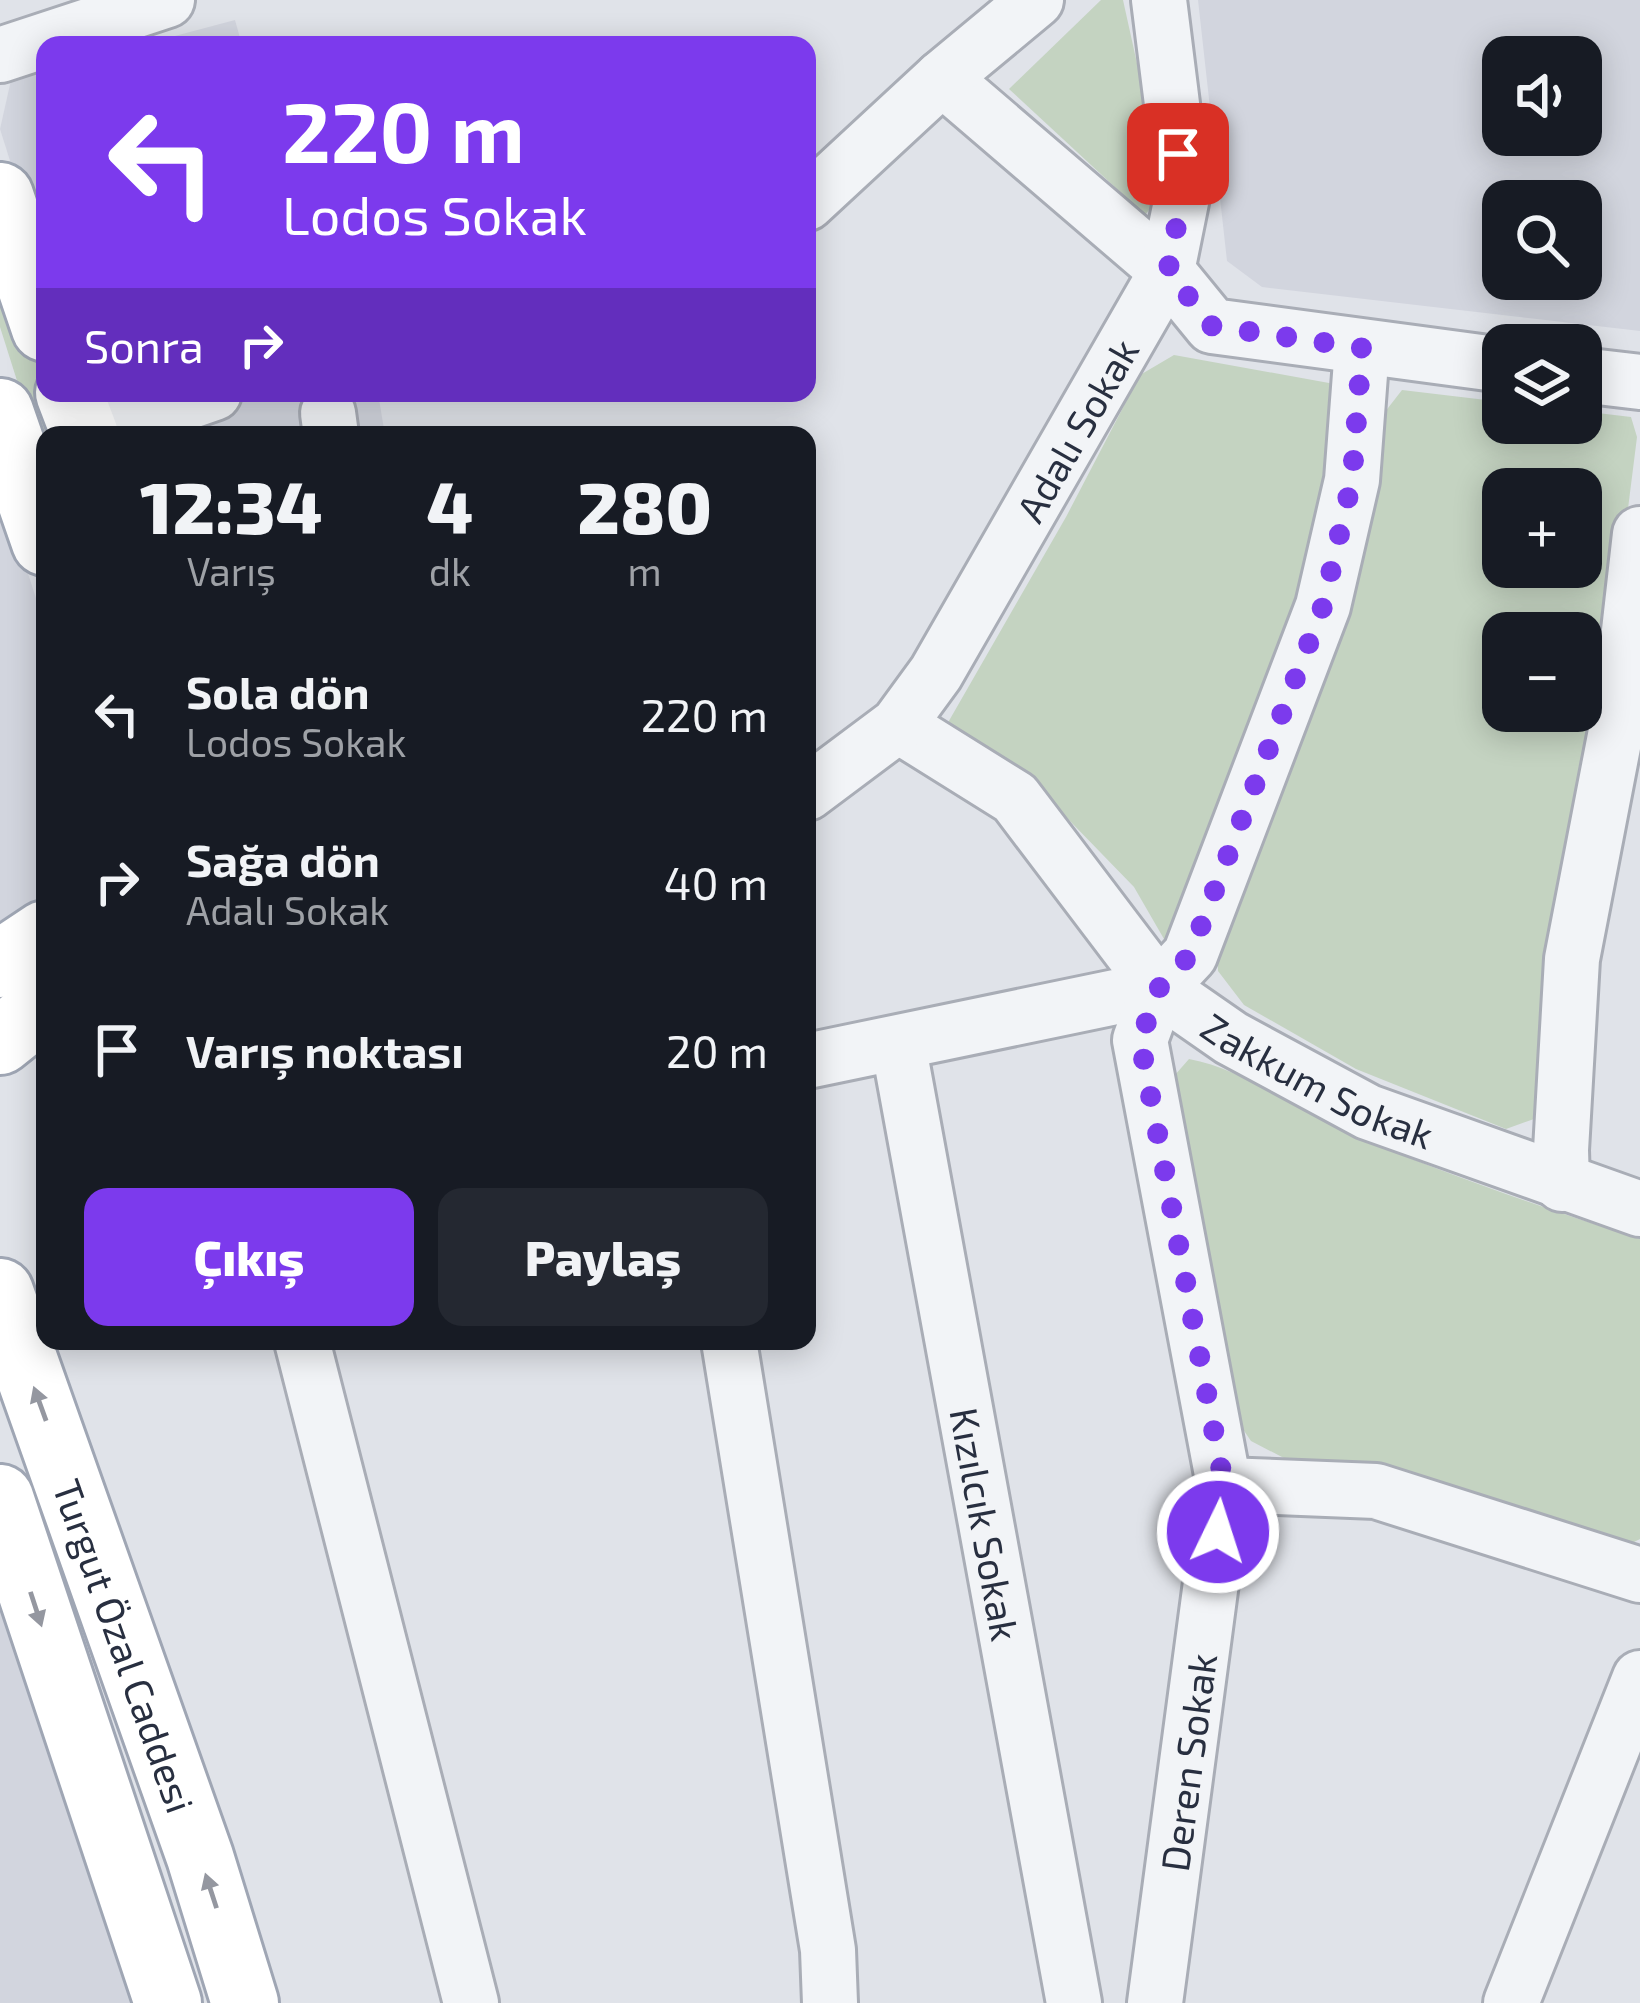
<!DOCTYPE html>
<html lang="tr">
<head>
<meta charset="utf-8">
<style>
	body { margin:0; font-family:"Exo 2",sans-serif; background:#242831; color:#f1f3f6; height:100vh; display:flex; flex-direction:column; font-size:45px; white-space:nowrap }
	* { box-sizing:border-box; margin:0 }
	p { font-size:39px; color:#9ea1a6 }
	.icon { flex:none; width:66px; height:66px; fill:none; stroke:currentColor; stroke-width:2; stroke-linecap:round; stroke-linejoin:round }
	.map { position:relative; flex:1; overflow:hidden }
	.panel { position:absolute; left:36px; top:426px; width:780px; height:924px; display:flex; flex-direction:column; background:#171b24; border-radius:24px; box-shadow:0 6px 30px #0003 }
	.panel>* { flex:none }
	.hud { position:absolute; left:36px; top:36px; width:780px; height:366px; border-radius:24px; box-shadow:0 6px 30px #0003; background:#7c3aed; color:#fff; overflow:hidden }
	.controls { position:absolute; left:1482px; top:36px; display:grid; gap:24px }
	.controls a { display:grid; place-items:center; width:120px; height:120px; border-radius:24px; background:#171b24; box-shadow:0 6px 30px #0003; font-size:60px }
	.pin { position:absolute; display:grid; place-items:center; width:102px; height:102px; color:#fff; margin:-51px; border-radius:24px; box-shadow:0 6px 18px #0006 }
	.me { position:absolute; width:132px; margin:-66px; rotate:4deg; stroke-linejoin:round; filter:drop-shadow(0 0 9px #0008) }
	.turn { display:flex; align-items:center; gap:42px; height:252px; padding:0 48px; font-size:54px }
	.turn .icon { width:156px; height:156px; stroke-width:2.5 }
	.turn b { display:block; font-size:84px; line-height:102px }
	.then { display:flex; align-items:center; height:114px; padding:0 48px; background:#0003; gap:24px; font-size:45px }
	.eta { display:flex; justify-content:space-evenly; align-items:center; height:204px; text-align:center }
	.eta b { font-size:72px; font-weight:800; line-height:84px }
	.primary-button { display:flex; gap:24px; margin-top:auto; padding:24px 48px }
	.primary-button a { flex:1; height:138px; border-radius:24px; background:#7c3aed; color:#fff; font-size:48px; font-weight:800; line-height:138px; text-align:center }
	.primary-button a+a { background:#242831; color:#f1f3f6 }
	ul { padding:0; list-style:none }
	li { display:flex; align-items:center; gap:36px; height:168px; padding:0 48px }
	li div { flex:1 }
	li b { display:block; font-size:45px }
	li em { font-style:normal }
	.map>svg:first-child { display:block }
</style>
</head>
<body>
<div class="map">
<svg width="1640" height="2003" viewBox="0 0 1640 2003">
	<rect width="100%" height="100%" fill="#e0e3e9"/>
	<!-- built -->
	<g fill="#d2d5de" fill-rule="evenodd">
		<path d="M 1198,0 L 1640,0 L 1640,331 L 1262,287 L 1227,261 ZM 1581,57 L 1581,135 L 1503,135 L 1503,57 ZM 1581,201 L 1581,279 L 1503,279 L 1503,201 Z"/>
		<path d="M 235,20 L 242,45 L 141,45 Z"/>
		<path d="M 45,71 L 45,272 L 0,129 L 11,80 Z"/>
		<path d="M 83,393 L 378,393 L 385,435 L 96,435 Z"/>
		<path d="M 0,487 L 45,626 L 45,904 L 0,936 Z"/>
		<path d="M 0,1593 L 134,2003 L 0,2003 Z"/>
	</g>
	<!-- green -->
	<g fill="#c4d3c1" fill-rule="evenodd">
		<path d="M 1101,0 L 1123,0 L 1165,190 L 1145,215 L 1009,89 Z"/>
		<path d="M 11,291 L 62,435 L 45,435 L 45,469 L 0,327 L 0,293 Z"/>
		<path d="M 1174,355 L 1340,385 L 1339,485 L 1184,929 L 1164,939 L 1134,887 L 1035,785 L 946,726 L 1066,517 L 1140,375 Z"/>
		<path d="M 1402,390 L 1503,402 L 1503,423 L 1581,423 L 1581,411 L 1631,417 L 1637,437 L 1604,700 L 1553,943 L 1534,1119 L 1506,1129 L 1356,1069 L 1244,1005 L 1218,971 L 1216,925 L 1381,417 ZM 1503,489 L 1581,489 L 1581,567 L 1503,567 ZM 1503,633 L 1581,633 L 1581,711 L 1503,711 Z"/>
		<path d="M 1189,1059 C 1247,1070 1293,1109 1346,1132 C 1442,1173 1541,1207 1640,1239 L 1640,1539 L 1630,1544 L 1389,1466 L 1307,1470 L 1251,1441 L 1230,1410 L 1167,1084 Z"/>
	</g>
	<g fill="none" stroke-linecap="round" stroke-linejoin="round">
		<defs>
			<g id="minor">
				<path d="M 0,55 L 167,0"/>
				<path d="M 942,78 L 1167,271 L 1212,326 L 1503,365"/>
				<path d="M 807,203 L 942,78 L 1036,0"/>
				<path d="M 1581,375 L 1640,382"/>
				<path d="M 328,413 L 331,435"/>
				<path d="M 93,435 L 214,393"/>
				<path id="s1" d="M 898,725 L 1015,798 L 1159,988 L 1231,1038 L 1368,1112 L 1640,1209"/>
				<path id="s2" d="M 807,793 L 898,725 L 936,673 L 1167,271 L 1183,192 L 1159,0"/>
				<path id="s3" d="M 898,1043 L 1074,2003"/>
				<path d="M 807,1061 L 1159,988"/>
				<path d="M 1562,1184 L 1561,1150 L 1572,959 L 1620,710 L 1640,534"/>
				<path d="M 302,1341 L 471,2003"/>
				<path d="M 729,1341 L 828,1950 L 830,2003"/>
				<path d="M 1224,1485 L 1376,1491 L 1640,1575"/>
				<path id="s4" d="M 1155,2003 L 1224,1485 L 1140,1040 L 1159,988 L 1190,955 L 1323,606 L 1352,480 L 1362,348"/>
				<path d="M 1511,2003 L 1640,1678"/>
			</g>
			<g id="major">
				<path d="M 0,196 L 45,328"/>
				<path d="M 69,393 L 85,435"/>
				<path d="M 0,412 L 45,542"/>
				<path d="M 0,964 L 45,934"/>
				<path d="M 0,1041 L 45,1005"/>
				<path id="s5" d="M 0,1292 L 200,1857 L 245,2003"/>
				<path d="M 0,1498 L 168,2003"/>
			</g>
		</defs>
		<!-- minor casing -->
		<use href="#minor" stroke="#a9adb6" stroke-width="60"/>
		<!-- major casing -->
		<use href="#major" stroke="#9fa6b4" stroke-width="72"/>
		<!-- minor -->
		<use href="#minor" stroke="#f2f4f7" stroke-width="54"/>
		<!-- major -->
		<use href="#major" stroke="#fff" stroke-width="66"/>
	</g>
	<!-- one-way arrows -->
	<defs><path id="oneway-solid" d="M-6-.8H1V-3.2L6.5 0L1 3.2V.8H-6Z" transform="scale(3)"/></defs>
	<g fill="#9497a0">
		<use href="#oneway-solid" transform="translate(40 1404) rotate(-110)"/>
		<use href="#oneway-solid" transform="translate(36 1609) rotate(72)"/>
		<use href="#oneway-solid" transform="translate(211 1891) rotate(-108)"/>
	</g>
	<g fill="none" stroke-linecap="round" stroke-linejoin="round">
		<!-- route -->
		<path stroke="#7c3aed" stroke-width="21" stroke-dasharray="0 37.8" d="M 1178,154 L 1183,192 L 1168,271 L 1212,326 L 1362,348 L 1352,480 L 1323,606 L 1190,955 L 1159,988 L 1140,1040 L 1224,1485 L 1218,1532"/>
	</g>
	<g text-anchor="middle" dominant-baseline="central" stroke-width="10" stroke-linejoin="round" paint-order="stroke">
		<!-- street labels -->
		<g font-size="39" fill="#282f40" stroke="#eff2f6">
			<text stroke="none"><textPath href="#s2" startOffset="459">Adalı Sokak</textPath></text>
			<text stroke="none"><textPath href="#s1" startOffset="561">Zakkum Sokak</textPath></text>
			<text stroke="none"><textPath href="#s3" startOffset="489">Kızılcık Sokak</textPath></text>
			<text stroke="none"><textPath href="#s5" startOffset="375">Turgut Özal Caddesi</textPath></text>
			<text stroke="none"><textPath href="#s4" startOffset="243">Deren Sokak</textPath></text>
		</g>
	</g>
</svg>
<div class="controls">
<a><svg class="icon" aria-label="sound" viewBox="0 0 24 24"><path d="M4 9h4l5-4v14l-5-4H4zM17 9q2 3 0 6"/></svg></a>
<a><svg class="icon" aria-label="search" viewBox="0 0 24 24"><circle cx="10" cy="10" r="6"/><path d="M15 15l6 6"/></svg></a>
<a><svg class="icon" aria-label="layers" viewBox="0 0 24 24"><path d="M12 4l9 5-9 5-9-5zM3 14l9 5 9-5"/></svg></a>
<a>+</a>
<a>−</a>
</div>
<div class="pin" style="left:1178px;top:154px;background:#d93025"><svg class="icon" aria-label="arrive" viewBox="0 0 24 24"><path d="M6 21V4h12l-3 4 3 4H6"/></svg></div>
<svg class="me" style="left:1218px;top:1532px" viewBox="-20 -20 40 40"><circle r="17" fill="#7c3aed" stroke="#fff" stroke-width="3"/><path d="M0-11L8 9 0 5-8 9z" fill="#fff"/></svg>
<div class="hud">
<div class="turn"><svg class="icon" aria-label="left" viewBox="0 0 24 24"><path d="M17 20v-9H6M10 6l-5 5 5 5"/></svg><div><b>220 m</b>Lodos Sokak</div></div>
<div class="then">Sonra<svg class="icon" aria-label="right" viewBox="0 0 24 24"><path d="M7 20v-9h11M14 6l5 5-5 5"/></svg></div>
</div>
<section class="panel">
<div class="eta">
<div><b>12:34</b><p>Varış</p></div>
<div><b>4</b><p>dk</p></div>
<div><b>280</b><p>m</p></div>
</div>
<ul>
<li><svg class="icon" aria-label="left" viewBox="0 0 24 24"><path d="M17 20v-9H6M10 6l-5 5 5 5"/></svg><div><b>Sola dön</b><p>Lodos Sokak</p></div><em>220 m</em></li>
<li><svg class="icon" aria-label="right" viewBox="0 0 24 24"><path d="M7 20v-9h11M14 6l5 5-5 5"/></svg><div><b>Sağa dön</b><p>Adalı Sokak</p></div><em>40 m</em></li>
<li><svg class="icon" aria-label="arrive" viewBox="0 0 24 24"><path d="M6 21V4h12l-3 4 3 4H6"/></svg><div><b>Varış noktası</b></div><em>20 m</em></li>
</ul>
<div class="primary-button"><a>Çıkış</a><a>Paylaş</a></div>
</section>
</div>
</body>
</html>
